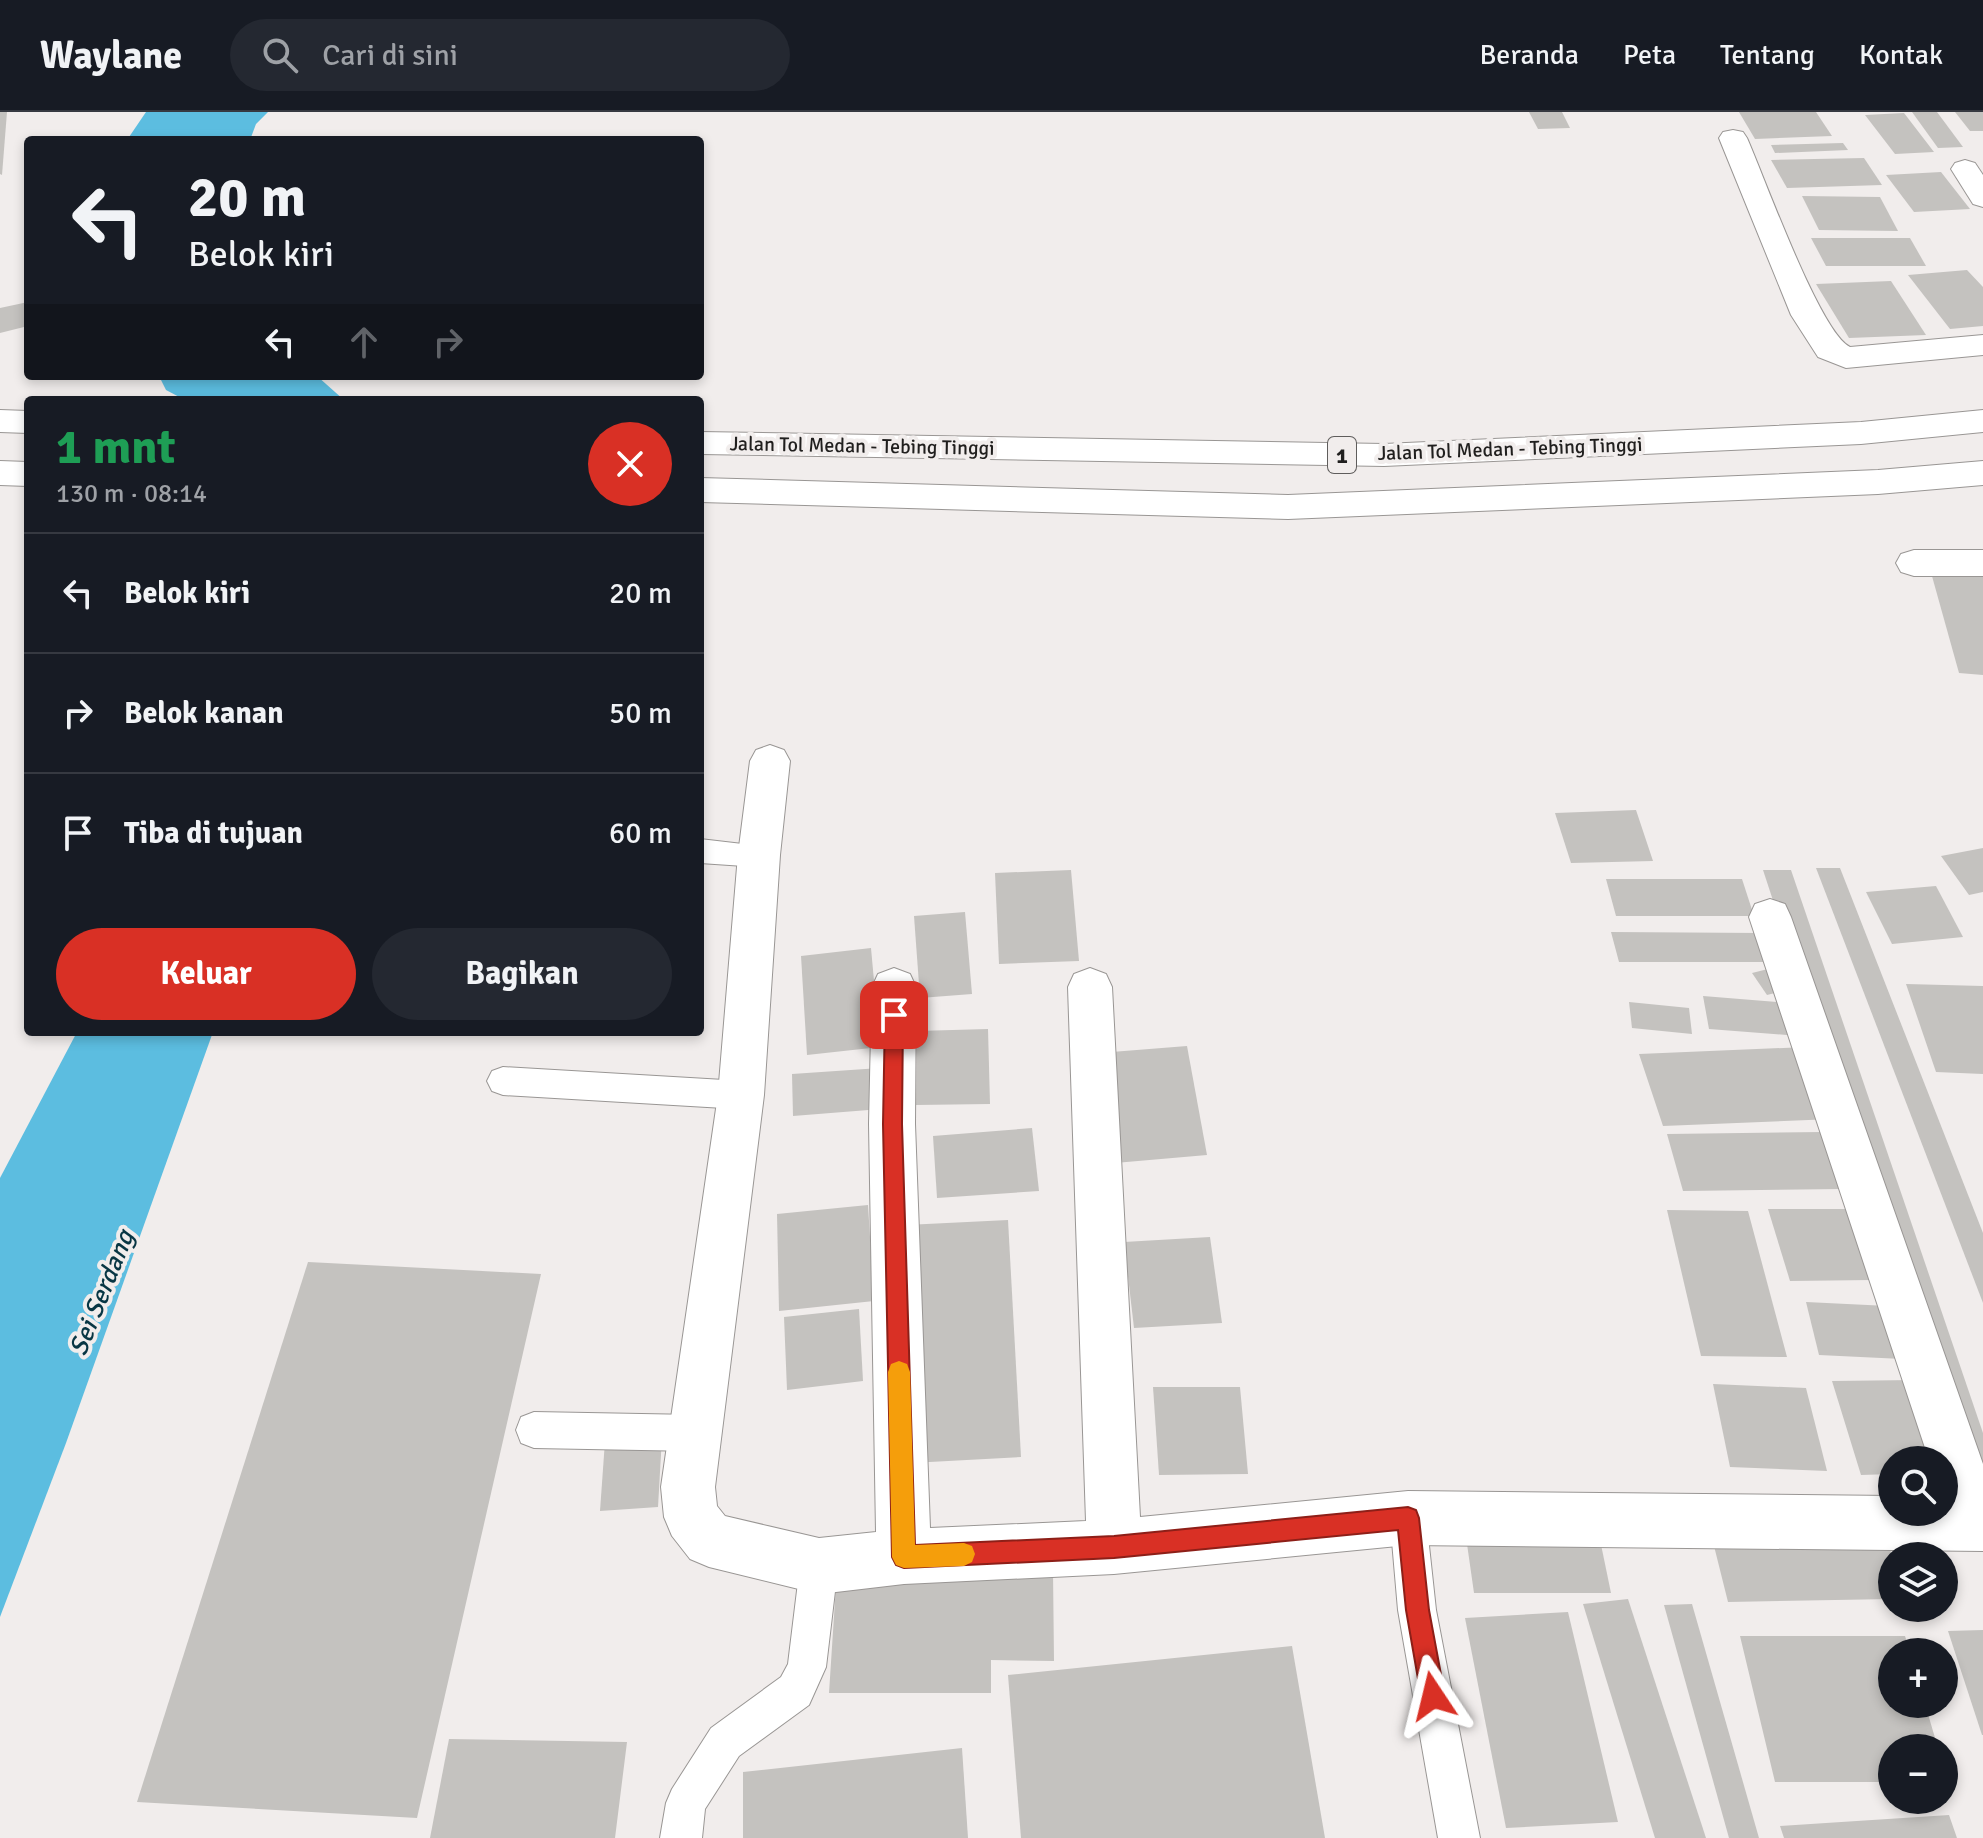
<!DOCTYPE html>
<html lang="id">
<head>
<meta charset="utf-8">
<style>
	body { margin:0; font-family:Signika,sans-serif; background:#242831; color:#f1f3f6; height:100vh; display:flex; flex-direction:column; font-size:30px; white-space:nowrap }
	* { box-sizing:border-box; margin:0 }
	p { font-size:26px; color:#9ea1a6 }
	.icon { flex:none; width:44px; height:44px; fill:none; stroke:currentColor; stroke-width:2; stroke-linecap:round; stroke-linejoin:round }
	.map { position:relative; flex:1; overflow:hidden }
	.panel { position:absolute; left:24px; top:284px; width:680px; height:640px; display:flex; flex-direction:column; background:#171b24; border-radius:8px; box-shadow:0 4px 12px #0003 }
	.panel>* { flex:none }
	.top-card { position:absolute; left:24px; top:24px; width:680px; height:244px; border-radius:8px; box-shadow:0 4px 12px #0003; background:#171b24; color:#f1f3f6; overflow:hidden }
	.controls { position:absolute; left:1878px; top:1334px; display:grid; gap:16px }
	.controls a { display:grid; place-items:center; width:80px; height:80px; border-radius:50%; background:#171b24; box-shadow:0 4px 12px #0003; font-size:40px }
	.pin { position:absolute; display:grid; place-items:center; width:68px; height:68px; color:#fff; margin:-34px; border-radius:16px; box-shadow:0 4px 12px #0006 }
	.me { position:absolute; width:88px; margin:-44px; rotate:350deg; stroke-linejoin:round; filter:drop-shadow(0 0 6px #0008) }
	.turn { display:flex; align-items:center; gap:28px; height:168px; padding:0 32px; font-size:36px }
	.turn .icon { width:104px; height:104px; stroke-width:2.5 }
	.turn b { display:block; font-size:56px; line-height:68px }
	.lanes { display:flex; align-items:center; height:76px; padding:0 32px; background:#0003; justify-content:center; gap:40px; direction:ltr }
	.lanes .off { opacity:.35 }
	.round { display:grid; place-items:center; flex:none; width:84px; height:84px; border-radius:42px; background:#242831 }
	.headline { display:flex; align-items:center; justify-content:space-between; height:136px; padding:0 32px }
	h1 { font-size:48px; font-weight:800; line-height:60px; color:#1e9e55 }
	.primary-button { display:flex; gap:16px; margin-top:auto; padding:16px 32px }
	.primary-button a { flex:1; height:92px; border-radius:48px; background:#d93025; color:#fff; font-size:32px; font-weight:800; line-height:92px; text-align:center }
	.primary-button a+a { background:#242831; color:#f1f3f6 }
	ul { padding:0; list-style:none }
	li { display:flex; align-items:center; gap:24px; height:120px; padding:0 32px; border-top:2px solid #363941 }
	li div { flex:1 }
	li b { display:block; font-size:30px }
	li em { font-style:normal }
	header { display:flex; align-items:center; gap:48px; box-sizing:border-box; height:112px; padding:0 40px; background:#171b24; border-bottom:2px solid #363941 }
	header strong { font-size:38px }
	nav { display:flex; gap:44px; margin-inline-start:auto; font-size:28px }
	.search { width:560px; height:72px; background:#242831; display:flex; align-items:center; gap:20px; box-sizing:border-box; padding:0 28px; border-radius:44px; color:#9ea1a6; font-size:30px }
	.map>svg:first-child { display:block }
</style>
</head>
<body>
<header>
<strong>Waylane</strong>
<div class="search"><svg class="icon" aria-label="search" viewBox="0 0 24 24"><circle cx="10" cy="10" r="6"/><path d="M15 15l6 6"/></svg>Cari di sini</div>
<nav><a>Beranda</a><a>Peta</a><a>Tentang</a><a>Kontak</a></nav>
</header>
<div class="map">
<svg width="1983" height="1726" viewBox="0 0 1983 1726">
	<rect width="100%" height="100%" fill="#f1edec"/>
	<!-- water -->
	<g fill="#5cbde0">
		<path d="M 146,0 L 268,0 L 256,12 L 250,28 L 127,28 Z"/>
		<path d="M 159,264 L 317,264 L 344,288 L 185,288 L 166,278 Z"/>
		<path d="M 77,920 L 213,920 L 66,1331 L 0,1505 L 0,1066 Z"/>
	</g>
	<!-- building -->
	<g fill="#c4c2bf">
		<path d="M 0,0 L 7,0 L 2,63 L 0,62 Z"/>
		<path d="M 1529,0 L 1562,0 L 1570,16 L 1538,17 Z"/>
		<path d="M 1739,0 L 1816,0 L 1832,24 L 1755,27 Z"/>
		<path d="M 1912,0 L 1937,0 L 1963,35 L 1938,36 Z"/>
		<path d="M 1955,0 L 1983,0 L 1983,19 L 1970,19 Z"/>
		<path d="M 1904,1 L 1934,40 L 1895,42 L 1865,3 Z"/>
		<path d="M 1843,31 L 1848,38 L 1775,41 L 1771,33 Z"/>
		<path d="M 1864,46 L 1882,73 L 1787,76 L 1771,48 Z"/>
		<path d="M 1941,60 L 1970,97 L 1914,100 L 1886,63 Z"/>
		<path d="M 1802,84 L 1880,85 L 1898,119 L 1819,118 Z"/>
		<path d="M 1811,126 L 1910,126 L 1926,154 L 1826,154 Z"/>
		<path d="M 1967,158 L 1983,175 L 1983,214 L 1950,217 L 1908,163 Z"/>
		<path d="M 1891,169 L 1926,223 L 1849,226 L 1816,172 Z"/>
		<path d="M 28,190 L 28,214 L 0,221 L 0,196 Z"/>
		<path d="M 1930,457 L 1983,462 L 1983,563 L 1959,561 Z"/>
		<path d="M 1636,698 L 1653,749 L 1571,751 L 1555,701 Z"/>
		<path d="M 1983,736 L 1983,780 L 1969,783 L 1941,744 Z"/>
		<path d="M 1816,756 L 1840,756 L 1983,1121 L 1983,1191 Z"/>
		<path d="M 1071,758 L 1079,849 L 999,852 L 995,761 Z"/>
		<path d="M 1763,758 L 1791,758 L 1983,1321 L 1983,1352 L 1958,1351 Z"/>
		<path d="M 1606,767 L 1742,767 L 1754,804 L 1616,804 Z"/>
		<path d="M 1936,774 L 1963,825 L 1892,832 L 1866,780 Z"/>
		<path d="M 965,800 L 972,882 L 920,886 L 914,804 Z"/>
		<path d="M 1611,820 L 1762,821 L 1772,850 L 1619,850 Z"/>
		<path d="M 871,836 L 880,935 L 807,943 L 801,844 Z"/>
		<path d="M 1768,857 L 1783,879 L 1767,883 L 1752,861 Z"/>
		<path d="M 1906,872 L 1983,874 L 1983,962 L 1936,960 Z"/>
		<path d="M 1703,884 L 1791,891 L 1799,924 L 1709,917 Z"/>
		<path d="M 1629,890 L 1689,896 L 1692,922 L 1632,916 Z"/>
		<path d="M 988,917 L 990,992 L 916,993 L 917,919 Z"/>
		<path d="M 1187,934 L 1207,1043 L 1115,1051 L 1099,941 Z"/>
		<path d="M 1805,935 L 1833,1007 L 1663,1014 L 1639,942 Z"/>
		<path d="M 880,956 L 881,997 L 793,1004 L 792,962 Z"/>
		<path d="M 1032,1016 L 1039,1079 L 937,1086 L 933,1024 Z"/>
		<path d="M 1823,1020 L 1842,1077 L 1683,1079 L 1667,1022 Z"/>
		<path d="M 868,1093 L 874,1189 L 779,1199 L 777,1102 Z"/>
		<path d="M 1768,1097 L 1849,1097 L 1872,1168 L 1790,1169 Z"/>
		<path d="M 1667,1098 L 1748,1099 L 1787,1245 L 1701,1244 Z"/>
		<path d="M 1008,1108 L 1021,1345 L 911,1351 L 906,1113 Z"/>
		<path d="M 1210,1125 L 1222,1211 L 1134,1216 L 1124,1130 Z"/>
		<path d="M 308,1150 L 541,1162 L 417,1706 L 137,1690 Z"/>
		<path d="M 1806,1190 L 1888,1194 L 1902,1247 L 1819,1243 Z"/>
		<path d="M 859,1197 L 863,1269 L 787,1278 L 784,1205 Z"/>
		<path d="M 1915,1268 L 1942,1348 L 1892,1348 L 1892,1362 L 1861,1363 L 1832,1269 Z"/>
		<path d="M 1713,1272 L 1806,1276 L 1827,1359 L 1730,1355 Z"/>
		<path d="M 1153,1275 L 1240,1275 L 1248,1362 L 1159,1363 Z"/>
		<path d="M 662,1325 L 658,1395 L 600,1399 L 605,1329 Z"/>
		<path d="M 1465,1418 L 1598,1418 L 1611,1481 L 1474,1481 Z"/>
		<path d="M 1884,1419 L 1892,1444 L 1892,1487 L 1728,1490 L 1711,1422 Z"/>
		<path d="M 837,1458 L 1053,1459 L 1054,1549 L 991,1548 L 991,1581 L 829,1581 Z"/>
		<path d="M 1628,1487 L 1706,1726 L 1655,1726 L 1583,1492 Z"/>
		<path d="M 1692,1492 L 1759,1726 L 1729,1726 L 1664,1493 Z"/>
		<path d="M 1568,1500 L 1618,1710 L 1506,1716 L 1465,1506 Z"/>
		<path d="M 1983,1518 L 1983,1623 L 1982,1623 L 1948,1519 Z"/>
		<path d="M 1740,1524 L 1905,1524 L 1910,1540 L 1892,1540 L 1892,1592 L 1925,1592 L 1938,1636 L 1892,1636 L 1892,1670 L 1775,1670 Z"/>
		<path d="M 1292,1534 L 1325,1726 L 1021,1726 L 1008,1563 Z"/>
		<path d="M 449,1627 L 627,1630 L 615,1726 L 430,1726 Z"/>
		<path d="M 962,1636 L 968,1726 L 743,1726 L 743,1660 Z"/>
		<path d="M 1949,1703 L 1957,1726 L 1784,1726 L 1780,1714 Z"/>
	</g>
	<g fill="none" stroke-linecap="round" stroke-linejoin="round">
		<defs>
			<g id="lane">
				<path d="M 700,727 L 769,735 L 773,743 L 769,751 L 759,755 L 700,751 Z"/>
				<path d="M 503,955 L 741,969 L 752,973 L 757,983 L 752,993 L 741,997 L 503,983 L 492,979 L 487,969 L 492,959 Z"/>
				<path d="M 534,1300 L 695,1303 L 708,1308 L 713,1321 L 708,1334 L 695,1339 L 534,1336 L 521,1331 L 516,1318 L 521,1305 Z"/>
				<path d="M 1408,1388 L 1421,1393 L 1426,1406 L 1436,1498 L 1480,1726 L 1438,1726 L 1398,1498 L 1390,1406 L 1395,1393 Z"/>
				<path d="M 819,1435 L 832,1441 L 838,1454 L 826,1555 L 809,1593 L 739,1644 L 705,1697 L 702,1726 L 660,1726 L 666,1691 L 672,1677 L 711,1616 L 781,1565 L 788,1552 L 800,1454 L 806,1441 Z"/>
			</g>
			<g id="street">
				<path d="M 1733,18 L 1743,20 L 1747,26 C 1764,64 1820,221 1850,235 L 1983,223 L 1983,243 L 1846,256 L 1818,245 L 1791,203 L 1719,26 L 1723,20 Z"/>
				<path d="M 1965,48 L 1975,51 L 1983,63 L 1983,95 L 1973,92 L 1951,57 L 1955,51 Z"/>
				<path d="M 1914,438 L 1983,438 L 1983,464 L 1914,464 L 1901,460 L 1896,451 L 1901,442 Z"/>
				<path d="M 770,633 L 784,638 L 790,649 L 780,743 L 764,983 L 715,1375 L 717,1394 L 725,1404 L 819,1426 L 876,1420 L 869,1012 L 872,875 L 878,862 L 894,856 L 910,862 L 916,875 L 915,1012 L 930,1416 L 1086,1409 L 1068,875 L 1074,862 L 1090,856 L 1106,862 L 1112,875 L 1140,1405 L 1408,1379 L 1892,1384 L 1892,1400 L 1944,1400 L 1944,1348 L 1929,1348 L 1749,805 L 1755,792 L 1770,787 L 1785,792 L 1791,805 L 1983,1352 L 1983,1439 L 1408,1433 L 1114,1462 L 904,1472 L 819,1482 L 709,1455 L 690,1447 L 672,1424 L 664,1405 L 661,1375 L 718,983 L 738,743 L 750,649 L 756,638 Z"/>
			</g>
			<g id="highway">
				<path d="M 0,298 L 28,299 L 28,321 L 0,320 Z"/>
				<path d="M 1983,298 L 1983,320 L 1861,332 L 1384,354 L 700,342 L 700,320 L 1384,332 L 1861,310 Z"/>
				<path d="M 0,349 L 28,350 L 28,374 L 0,373 Z"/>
				<path d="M 1983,349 L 1983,373 L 1878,382 L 1288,407 L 700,390 L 700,366 L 1288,383 L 1878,358 Z"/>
			</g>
		</defs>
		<!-- lane casing -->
		<use href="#lane" stroke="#999694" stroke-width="2"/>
		<!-- street casing -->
		<use href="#street" stroke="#999694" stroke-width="2"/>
		<!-- highway casing -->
		<use href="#highway" stroke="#999694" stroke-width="2"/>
		<!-- lane -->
		<use href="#lane" fill="#fff" fill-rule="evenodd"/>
		<!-- street -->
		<use href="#street" fill="#fff" fill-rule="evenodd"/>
		<!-- highway -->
		<use href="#highway" fill="#fff" fill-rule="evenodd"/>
	</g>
	<!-- route -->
	<path fill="#d93025" stroke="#8d1f18" stroke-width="2" d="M 894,895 L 900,897 L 903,903 L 902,1012 L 915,1433 L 1114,1424 L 1408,1395 L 1416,1398 L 1419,1406 L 1429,1498 L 1445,1584 L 1441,1592 L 1433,1595 L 1424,1592 L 1421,1584 L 1406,1498 L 1398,1418 L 1114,1446 L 904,1456 L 896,1453 L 892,1445 L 883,1012 L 885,903 L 887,897 Z"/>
	<!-- slow -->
	<path fill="#f59e0b" d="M 899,1249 L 907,1252 L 910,1260 L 915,1433 L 964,1431 L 972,1434 L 975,1442 L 972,1450 L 964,1454 L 904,1456 L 896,1453 L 892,1445 L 888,1260 L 891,1252 Z"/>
	<g text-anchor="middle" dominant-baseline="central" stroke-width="8" stroke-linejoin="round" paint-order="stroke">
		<!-- far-street labels -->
		<g font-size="20" fill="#201f1e" stroke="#f1edec">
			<text transform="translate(862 334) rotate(1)">Jalan Tol Medan - Tebing Tinggi</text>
			<text transform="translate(1510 337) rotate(-2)">Jalan Tol Medan - Tebing Tinggi</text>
		</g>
		<!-- shield labels -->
		<rect fill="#f1edec" stroke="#5f5d5c" stroke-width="2" x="1328" y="325" width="28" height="36" rx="6"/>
		<g font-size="22" font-weight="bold" fill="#201f1e">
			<text x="1342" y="343">1</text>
		</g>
		<!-- water labels -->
		<g font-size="26" font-style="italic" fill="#083644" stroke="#f1edec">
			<text transform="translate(102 1181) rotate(-68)">Sei Serdang</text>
		</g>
	</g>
</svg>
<div class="controls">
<a><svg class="icon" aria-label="search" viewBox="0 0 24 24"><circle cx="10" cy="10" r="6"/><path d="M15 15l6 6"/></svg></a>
<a><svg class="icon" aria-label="layers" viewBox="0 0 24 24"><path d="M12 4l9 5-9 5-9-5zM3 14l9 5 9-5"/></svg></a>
<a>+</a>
<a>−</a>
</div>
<div class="pin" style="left:894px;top:903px;background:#d93025"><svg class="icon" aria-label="arrive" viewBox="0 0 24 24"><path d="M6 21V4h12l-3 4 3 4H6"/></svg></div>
<svg class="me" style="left:1433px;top:1584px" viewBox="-20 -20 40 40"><path d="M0-17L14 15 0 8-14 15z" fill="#d93025" stroke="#fff" stroke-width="4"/></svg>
<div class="top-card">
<div class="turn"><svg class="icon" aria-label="left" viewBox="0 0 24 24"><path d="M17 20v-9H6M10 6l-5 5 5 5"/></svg><div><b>20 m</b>Belok kiri</div></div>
<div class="lanes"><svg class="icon" aria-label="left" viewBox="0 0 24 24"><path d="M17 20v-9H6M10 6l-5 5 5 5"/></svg><svg class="icon off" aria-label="ahead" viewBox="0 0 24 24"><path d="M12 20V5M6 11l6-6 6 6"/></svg><svg class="icon off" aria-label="right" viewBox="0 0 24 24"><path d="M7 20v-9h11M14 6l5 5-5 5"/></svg></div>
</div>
<section class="panel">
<div class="headline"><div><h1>1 mnt</h1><p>130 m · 08:14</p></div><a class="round" style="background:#d93025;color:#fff"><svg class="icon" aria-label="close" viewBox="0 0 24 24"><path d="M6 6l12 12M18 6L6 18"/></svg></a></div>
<ul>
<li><svg class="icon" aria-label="left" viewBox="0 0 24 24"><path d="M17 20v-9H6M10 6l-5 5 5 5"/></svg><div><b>Belok kiri</b></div><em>20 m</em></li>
<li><svg class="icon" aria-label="right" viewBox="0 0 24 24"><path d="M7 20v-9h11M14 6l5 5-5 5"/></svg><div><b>Belok kanan</b></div><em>50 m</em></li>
<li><svg class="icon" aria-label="arrive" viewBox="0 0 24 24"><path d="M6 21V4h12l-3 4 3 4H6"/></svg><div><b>Tiba di tujuan</b></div><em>60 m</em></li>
</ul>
<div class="primary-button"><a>Keluar</a><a>Bagikan</a></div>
</section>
</div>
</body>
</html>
